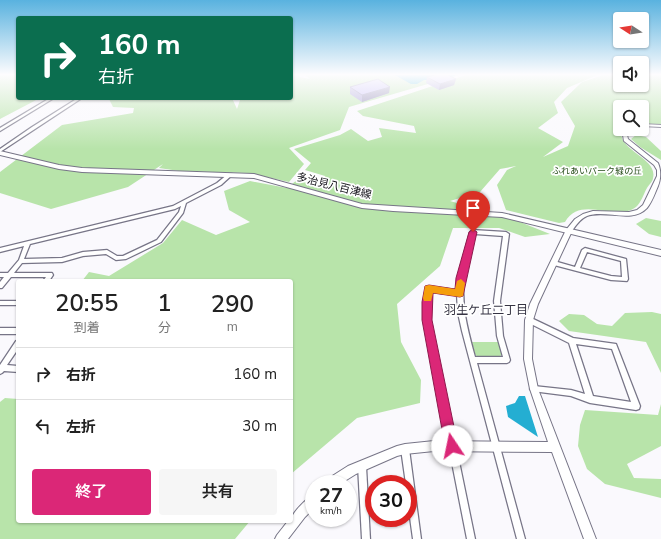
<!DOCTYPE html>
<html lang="ja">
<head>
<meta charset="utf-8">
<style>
	body { margin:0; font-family:"Nunito Sans","Noto Sans JP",sans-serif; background:#f6f6f6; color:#222; height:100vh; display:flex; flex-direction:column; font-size:15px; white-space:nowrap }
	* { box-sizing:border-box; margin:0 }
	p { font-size:13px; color:#767676 }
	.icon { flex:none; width:22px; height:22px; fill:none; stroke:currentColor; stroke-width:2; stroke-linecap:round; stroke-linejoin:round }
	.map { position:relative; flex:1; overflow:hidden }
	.drawer { position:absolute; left:16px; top:279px; width:277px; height:244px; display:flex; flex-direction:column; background:#fff; border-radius:4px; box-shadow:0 1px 3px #0004 }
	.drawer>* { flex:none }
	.hud { position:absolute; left:16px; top:16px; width:277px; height:84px; border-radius:4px; box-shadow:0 1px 3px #0004; background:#0b6e4f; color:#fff; overflow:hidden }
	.needle { width:26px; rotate:282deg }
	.fabs { position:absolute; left:613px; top:12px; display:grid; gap:8px }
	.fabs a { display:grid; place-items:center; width:36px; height:36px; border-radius:4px; background:#fff; box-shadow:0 1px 3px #0004; font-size:20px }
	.speed { position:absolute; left:305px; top:475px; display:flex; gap:8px; font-size:20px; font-weight:700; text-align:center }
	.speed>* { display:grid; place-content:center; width:52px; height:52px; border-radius:50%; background:#fff; box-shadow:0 1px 3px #0004; line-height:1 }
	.speed small { font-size:10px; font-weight:400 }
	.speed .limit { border:6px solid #d22; background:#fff; color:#111 }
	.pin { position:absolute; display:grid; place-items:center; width:34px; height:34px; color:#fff; margin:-41px -17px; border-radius:50% 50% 50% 0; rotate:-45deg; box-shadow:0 0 4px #0007 }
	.pin .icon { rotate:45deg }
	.me { position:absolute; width:44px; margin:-22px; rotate:349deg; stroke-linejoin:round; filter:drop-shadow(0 0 3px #0008) }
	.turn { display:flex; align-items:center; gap:14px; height:84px; padding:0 16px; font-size:18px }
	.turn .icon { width:52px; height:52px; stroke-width:2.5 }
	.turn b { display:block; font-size:28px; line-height:34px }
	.eta { display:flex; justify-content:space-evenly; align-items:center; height:68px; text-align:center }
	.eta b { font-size:24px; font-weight:600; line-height:28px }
	.button { display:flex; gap:8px; margin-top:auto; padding:8px 16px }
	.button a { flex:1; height:46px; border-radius:4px; background:#db2777; color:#fff; font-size:16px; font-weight:600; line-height:46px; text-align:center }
	.button a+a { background:#f6f6f6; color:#222 }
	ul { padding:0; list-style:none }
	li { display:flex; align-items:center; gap:12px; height:52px; padding:0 16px; border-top:1px solid #e0e0e0 }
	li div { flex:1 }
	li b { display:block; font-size:15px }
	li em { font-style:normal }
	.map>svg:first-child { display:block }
</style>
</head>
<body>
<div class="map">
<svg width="661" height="539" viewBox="0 0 661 539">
	<rect width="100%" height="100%" fill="#faf9fd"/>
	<!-- green -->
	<g fill="#b8e4aa">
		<path d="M 0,74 L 18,74 L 18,98 L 40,98 L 0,119 Z"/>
		<path d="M 291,74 L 298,74 L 300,77 L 310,79 L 304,74 L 462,74 L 349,107 L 340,130 L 289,148 L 304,164 L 289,182 L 249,173 L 179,171 L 159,168 L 163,164 L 128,187 L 51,209 L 0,193 L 0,172 L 62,125 L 133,113 L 134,108 L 113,107 L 109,99 L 111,98 L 232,98 L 237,109 L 240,100 L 238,98 L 291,98 Z"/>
		<path d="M 480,74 L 600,74 L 567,88 L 554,102 L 558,113 L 538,128 L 563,142 L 543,157 L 568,146 L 575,126 L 561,102 L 582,82 L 606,74 L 620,74 L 620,85 L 642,85 L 642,74 L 661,74 L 661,125 L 642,123 L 642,107 L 620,107 L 620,129 L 625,129 L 621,133 C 622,152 658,159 653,178 C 653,181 649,185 647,188 C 644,193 641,203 636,207 C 616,223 581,194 565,222 L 559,223 L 506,210 L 497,185 L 507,170 L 516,166 L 500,169 L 480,192 L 450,201 L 510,218 L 550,234 L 525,237 L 499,228 L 453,228 L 440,266 L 397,304 L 401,342 L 421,380 L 420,403 L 357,418 L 291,474 L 291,281 L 82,281 L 89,272 L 109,276 L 163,243 L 182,220 L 216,235 L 250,222 L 229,210 L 224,191 L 250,181 L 287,188 L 297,180 L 321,187 L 325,176 L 305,170 L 311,163 L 294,149 L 340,135 L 351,129 L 368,141 L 382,137 L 379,128 L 416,133 L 414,126 L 363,116 L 357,111 L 466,75 Z"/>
		<path d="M 636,135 L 646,137 L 661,151 L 661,160 L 640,147 L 631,139 Z"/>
		<path d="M 646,218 L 661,221 L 661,237 L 649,234 L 636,224 Z"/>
		<path d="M 652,312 L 661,314 L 661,373 L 646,342 L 569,331 L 559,321 L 569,314 L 584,315 L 597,324 L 612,326 L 625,313 Z"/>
		<path d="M 472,342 L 498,342 L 502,354 L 499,358 L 478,358 L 475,354 Z"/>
		<path d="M 5,398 L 18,399 L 18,521 L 250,521 L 235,539 L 0,539 L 0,402 Z"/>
		<path d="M 661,404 L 661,446 L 627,464 L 634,478 L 661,479 L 661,498 L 605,484 L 587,469 L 578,446 L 580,425 L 585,410 L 658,415 Z"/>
	</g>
	<!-- water -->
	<g fill="#24aed2">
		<path d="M 393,74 L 455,74 L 455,76 L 434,80 L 424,80 L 417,84 L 411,84 Z"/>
		<path d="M 519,396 L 525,396 L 538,437 L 508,417 L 506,406 L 515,403 Z"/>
	</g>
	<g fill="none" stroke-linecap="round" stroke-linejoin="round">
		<defs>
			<g id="minor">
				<path d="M 50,98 L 54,98 L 0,131 L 0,128 Z"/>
				<path d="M 78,98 L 82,98 L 0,152 L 0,149 L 32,127 Z"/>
				<path d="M 228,174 L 232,174 L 232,175 L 221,185 L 186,203 L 183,213 L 161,242 L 126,259 L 116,260 L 106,254 L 83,256 L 62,262 L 22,263 L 14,273 L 52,273 L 53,275 L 49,281 L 43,281 L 46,277 L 11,277 L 2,288 L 0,288 L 0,282 L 4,277 L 0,277 L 0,273 L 8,273 L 19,260 L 24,246 L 0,252 L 0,248 L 173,206 L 217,183 ZM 181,206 L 179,212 L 157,240 L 123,256 L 117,256 L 107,250 L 83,252 L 62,258 L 24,259 L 30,244 L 175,209 Z"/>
				<path d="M 473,230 L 506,232 L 509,234 L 500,301 L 503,336 L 510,360 L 509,362 L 507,363 L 477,363 L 525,539 L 517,539 L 462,331 L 458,313 L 457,295 L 432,292 L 430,320 L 475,539 L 467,539 L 424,320 L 426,289 L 427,287 L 429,287 L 457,290 L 458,278 L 470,232 ZM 475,234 L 503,236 L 494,301 L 497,336 L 503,357 L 475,357 C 468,331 461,307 464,280 C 465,266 471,248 475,234 Z"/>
				<path d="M 585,248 L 626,259 L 628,279 L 627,281 L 611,280 L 554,265 L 551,263 L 554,261 L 575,267 L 582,250 ZM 587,252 L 621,261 L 622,277 L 611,276 L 580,268 Z"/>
				<rect x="0" y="301" width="18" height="4"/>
				<path d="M 529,317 L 573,338 L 616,344 L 640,406 L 639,409 L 636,410 L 590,403 L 571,396 L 532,391 L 530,389 L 532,387 L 534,386 L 571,390 L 585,394 L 569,343 L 527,322 L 526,320 L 527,318 ZM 576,344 L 612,349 L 631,402 L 593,396 Z"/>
				<rect x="0" y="328" width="18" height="6"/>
				<path d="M 18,340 L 18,349 L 7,365 L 18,366 L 18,372 L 4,371 L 2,373 L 0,374 L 0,365 L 16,341 Z"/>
				<path d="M 405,445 L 408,446 L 409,449 L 421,539 L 413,539 L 408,503 L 408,484 L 406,484 L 401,449 L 402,446 Z"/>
				<path d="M 362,462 L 365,463 L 366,466 L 370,539 L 362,539 L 358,466 L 359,463 Z"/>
			</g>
			<g id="tertiary">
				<path d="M 642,124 L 661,125 L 661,127 L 642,126 Z"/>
				<path d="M 628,129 L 633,129 L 627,135 L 628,139 L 658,163 C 661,170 661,178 658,186 C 655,193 652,202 647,208 C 632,224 605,209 587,216 C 580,219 576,225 572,231 L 538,304 L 533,320 L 532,359 L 538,389 L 596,539 L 584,539 L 552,452 L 434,451 L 405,454 L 397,456 L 356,474 L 340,484 L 325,484 L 326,480 L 348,466 L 397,446 L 405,444 L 434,441 L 548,442 L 530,389 L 524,359 L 525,320 L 530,304 L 566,230 L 575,219 L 583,214 L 593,211 L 629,212 L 637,210 L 643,205 L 657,176 L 657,170 L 654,165 L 624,141 L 623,135 Z"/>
				<path d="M 314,495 L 314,508 L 305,517 L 288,539 L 275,539 L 277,535 L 288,521 L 291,521 C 291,513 307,498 314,495 Z"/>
			</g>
			<path id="secondary" d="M 0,151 L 59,165 L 82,168 L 254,174 L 362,204 L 502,213 L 661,250 L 661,256 L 502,217 L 393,211 L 362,208 L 254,178 L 82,172 L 59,169 L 0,155 Z"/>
		</defs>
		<!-- minor casing -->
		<use href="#minor" stroke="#777587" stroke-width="2.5"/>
		<!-- tertiary casing -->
		<use href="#tertiary" stroke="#777587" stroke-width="2"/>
		<!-- secondary casing -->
		<use href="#secondary" stroke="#777587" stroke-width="2"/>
		<!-- minor -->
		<use href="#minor" fill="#fff" fill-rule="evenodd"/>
		<!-- tertiary -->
		<use href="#tertiary" fill="#fff" fill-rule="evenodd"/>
		<!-- secondary -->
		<use href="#secondary" fill="#fff" fill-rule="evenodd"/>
	</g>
	<!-- wall -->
	<g fill="#a198d4">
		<path d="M 427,77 L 456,79 L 454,85 L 439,90 L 426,83 Z"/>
		<path d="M 350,87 L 389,93 L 362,102 L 350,94 Z"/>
	</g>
	<!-- shaded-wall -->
	<g fill="#837cac">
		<path d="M 456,79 L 454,85 L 439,90 L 440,84 Z"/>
		<path d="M 390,87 L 389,93 L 362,102 L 362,95 Z"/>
	</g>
	<!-- building -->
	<g fill="#bbb1f6" stroke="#837cac">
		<path d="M 439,74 L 446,74 L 456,79 L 440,84 L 427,77 Z"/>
		<path d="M 378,79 L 390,87 L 362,95 L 350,87 Z"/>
	</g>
	<!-- sky -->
	<linearGradient id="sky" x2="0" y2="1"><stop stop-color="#59b2df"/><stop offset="0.5" stop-color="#fdfcfe"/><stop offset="1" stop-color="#fdfcfe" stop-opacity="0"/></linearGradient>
	<rect width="661" height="149" fill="url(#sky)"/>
	<!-- route -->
	<path fill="#db2777" stroke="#8e194d" d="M 473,229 L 477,232 L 463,296 L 460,297 L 433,293 L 432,320 L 458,446 L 456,451 L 452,453 L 447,451 L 445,446 L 422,320 L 422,302 L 425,286 L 429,285 L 455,289 L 456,278 L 469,232 Z"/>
	<!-- slow -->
	<path fill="#f59e0b" d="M 461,279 L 465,283 L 463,296 L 460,297 L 433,293 L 431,301 L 424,301 L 423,298 L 425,286 L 429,285 L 455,289 L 457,281 Z"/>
	<g text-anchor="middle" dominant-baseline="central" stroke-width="3.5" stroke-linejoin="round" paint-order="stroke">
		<!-- far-park labels -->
		<g font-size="9" fill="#254b18" stroke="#fff">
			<text x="597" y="171">ふれあいパーク緑の丘</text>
		</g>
		<!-- street labels -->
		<g font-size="11" fill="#131219" stroke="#fff">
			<text transform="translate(334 186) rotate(14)">多治見八百津線</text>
		</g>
		<!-- neighbourhood labels -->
		<g font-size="12" fill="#353343" stroke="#fff">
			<text x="486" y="310">羽生ケ丘二丁目</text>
		</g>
	</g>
</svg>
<div class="fabs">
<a><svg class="needle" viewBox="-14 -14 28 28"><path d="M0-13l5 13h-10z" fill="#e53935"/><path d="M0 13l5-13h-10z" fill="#767676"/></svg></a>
<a><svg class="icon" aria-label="sound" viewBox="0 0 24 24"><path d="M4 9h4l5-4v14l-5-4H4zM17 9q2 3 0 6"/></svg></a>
<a><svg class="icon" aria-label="search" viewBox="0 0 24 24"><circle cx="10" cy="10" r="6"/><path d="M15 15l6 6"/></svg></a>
</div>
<div class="speed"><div>27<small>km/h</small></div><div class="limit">30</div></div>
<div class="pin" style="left:473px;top:232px;background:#d93025"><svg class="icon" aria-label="arrive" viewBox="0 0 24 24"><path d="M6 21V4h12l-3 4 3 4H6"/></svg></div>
<svg class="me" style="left:452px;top:446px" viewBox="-20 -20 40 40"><circle r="19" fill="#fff"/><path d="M0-13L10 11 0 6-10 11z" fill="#db2777"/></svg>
<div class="hud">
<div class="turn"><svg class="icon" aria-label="right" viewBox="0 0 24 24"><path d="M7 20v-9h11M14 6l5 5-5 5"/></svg><div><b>160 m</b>右折</div></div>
</div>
<section class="drawer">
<div class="eta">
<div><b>20:55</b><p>到着</p></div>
<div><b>1</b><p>分</p></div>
<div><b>290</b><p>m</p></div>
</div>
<ul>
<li><svg class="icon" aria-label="right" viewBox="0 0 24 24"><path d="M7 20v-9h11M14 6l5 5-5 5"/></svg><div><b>右折</b></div><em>160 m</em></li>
<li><svg class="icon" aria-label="left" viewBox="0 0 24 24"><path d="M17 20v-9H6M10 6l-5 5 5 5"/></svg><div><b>左折</b></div><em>30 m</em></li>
</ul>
<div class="button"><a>終了</a><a>共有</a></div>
</section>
</div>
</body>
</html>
